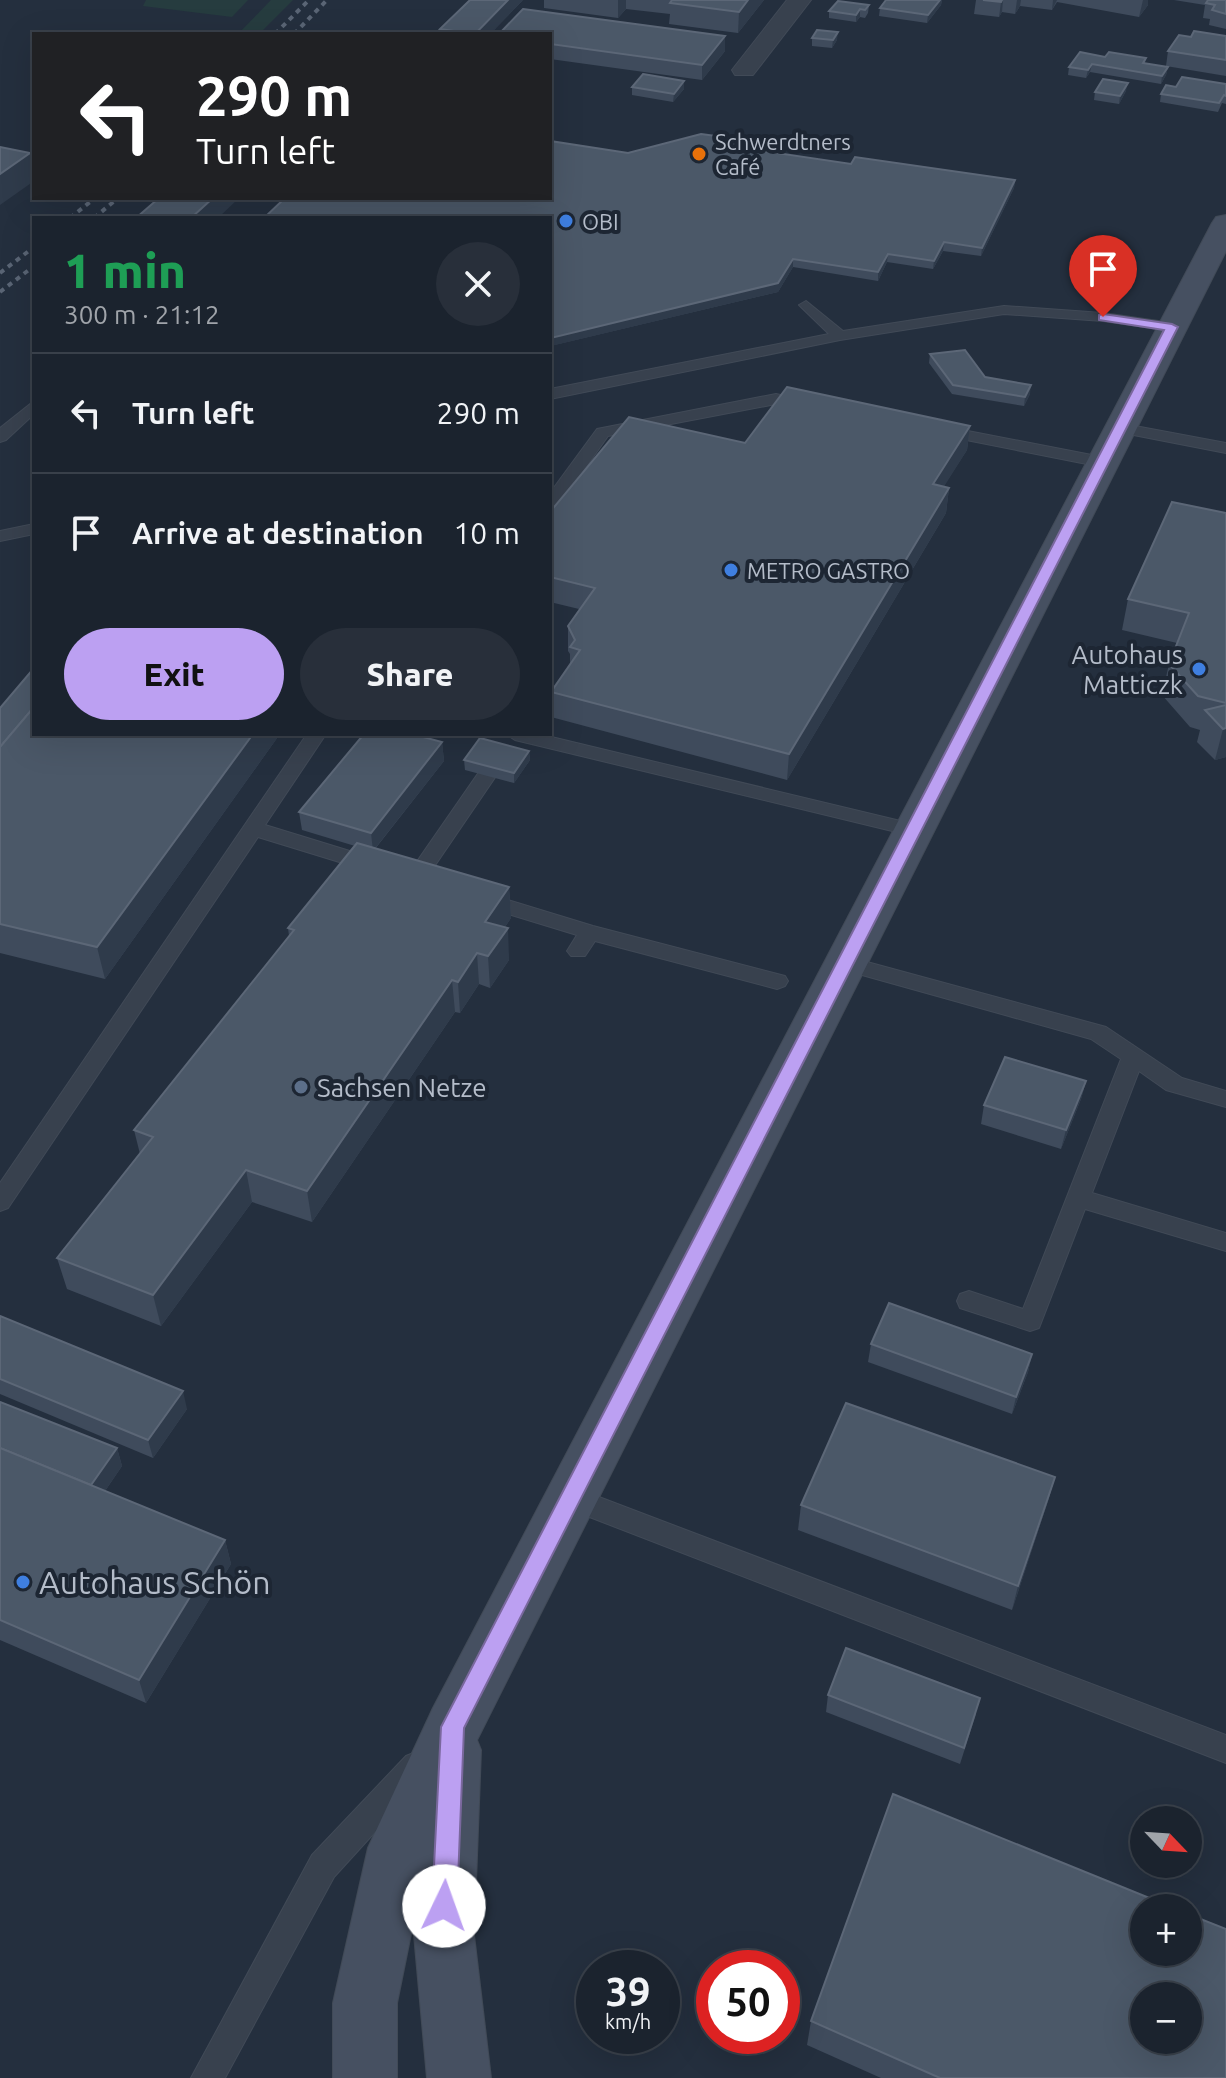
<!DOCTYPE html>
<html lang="en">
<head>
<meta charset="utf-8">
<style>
	body { margin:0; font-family:Ubuntu,sans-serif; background:#282f3a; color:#f1f3f6; height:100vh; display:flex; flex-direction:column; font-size:30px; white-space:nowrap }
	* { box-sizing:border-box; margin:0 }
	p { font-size:26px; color:#a0a4aa }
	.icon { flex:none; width:44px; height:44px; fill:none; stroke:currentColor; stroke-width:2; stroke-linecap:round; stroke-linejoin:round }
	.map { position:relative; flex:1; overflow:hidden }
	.sheet { position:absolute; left:32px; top:216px; width:520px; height:520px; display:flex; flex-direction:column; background:#1b232e; border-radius:0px; box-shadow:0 8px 32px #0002,0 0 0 2px #39404a }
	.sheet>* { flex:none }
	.guide { position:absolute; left:32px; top:32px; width:520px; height:168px; border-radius:0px; box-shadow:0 8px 32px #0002,0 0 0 2px #39404a; background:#202124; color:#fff; overflow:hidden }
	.needle { width:52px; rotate:115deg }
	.tools { position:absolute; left:1130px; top:1806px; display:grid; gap:16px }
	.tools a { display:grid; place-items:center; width:72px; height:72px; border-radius:50%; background:#1b232e; box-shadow:0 8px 32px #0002,0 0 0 2px #39404a; font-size:40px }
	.speed { position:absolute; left:576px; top:1950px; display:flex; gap:16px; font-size:40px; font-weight:700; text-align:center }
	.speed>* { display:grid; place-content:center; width:104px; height:104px; border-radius:50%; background:#1b232e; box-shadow:0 8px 32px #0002,0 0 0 2px #39404a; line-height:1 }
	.speed small { font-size:20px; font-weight:400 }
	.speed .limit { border:12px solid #d22; background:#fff; color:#111 }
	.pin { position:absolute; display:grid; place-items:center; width:68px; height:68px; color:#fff; margin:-82px -34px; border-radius:50% 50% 50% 0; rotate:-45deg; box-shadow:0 0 8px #0007 }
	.pin .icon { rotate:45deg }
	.me { position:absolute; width:88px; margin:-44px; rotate:3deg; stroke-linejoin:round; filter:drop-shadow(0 0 6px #0008) }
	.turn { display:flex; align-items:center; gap:28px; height:168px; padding:0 32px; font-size:36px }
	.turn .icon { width:104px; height:104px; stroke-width:2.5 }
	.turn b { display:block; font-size:56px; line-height:68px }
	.round { display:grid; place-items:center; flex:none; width:84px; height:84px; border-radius:42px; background:#282f3a }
	.head { display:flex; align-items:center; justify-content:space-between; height:136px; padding:0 32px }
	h1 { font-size:48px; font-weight:800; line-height:60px; color:#1e9e55 }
	.action { display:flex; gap:16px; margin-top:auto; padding:16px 32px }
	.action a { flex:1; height:92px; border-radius:48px; background:#bca0f2; color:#111; font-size:32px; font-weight:800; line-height:92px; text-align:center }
	.action a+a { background:#282f3a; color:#f1f3f6 }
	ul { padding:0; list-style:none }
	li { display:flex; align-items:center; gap:24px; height:120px; padding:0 32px; border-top:2px solid #39404a }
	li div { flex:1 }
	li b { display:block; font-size:30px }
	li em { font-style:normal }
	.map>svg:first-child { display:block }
</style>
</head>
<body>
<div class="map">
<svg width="1226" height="2078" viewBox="0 0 1226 2078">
	<rect width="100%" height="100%" fill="#242f3e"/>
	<!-- green -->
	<g fill="#263c3f">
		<path d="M 146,0 L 248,0 L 232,17 L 143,6 Z"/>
		<path d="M 271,0 L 293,0 L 259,34 L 238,34 Z"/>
	</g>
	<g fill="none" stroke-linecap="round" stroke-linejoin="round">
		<defs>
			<g id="lane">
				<path d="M 806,301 L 843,331 L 1004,306 L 1103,313 L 1172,323 L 1179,327 L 1172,331 L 1103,321 L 1004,314 L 840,340 L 550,399 L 550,389 L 829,334 L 799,305 Z"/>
				<path d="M 776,394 L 812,402 L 814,405 L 806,410 L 776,404 L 608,436 L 556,509 L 550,510 L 550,493 L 597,429 Z"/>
				<path d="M 34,401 L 34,414 L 6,440 L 0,442 L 0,428 Z"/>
				<path d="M 1119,423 L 1226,443 L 1226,453 L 1113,431 L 1113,425 Z"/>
				<path d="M 942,426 L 1102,457 L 1110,462 L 1102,467 L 936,434 L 934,431 Z"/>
				<path d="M 34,524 L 34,534 L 0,541 L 0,531 Z"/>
				<path d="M 307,734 L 326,734 L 265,825 L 379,860 L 382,865 L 379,870 L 372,872 L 258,837 L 8,1208 L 0,1211 L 0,1183 Z"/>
				<path d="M 506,734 L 539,734 L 913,824 L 923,830 L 913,836 L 515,740 Z"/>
				<path d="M 486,770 L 496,776 L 423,883 L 409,883 L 406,878 L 409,873 L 479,772 Z"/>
				<path d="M 482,892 L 593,926 L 785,976 L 788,981 L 785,986 L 777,989 L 595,941 L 585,956 L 571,956 L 567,951 L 577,935 L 475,904 L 472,899 L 475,894 Z"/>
				<path d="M 845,956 L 1106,1027 L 1182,1078 L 1226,1091 L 1226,1107 L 1166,1090 L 1139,1071 L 1092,1193 L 1226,1233 L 1226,1251 L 1085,1209 L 1039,1328 L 1030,1331 L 960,1308 L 957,1301 L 960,1294 L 969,1291 L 1023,1309 L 1121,1059 L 1091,1039 L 837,968 L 834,963 L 837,958 Z"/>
				<path d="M 570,1486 L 1226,1735 L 1226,1763 L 561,1506 L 557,1498 L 561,1490 Z"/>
				<path d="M 416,1752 L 426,1756 L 431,1766 L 426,1776 L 334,1877 L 225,2078 L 191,2078 L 312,1855 L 406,1756 Z"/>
			</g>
			<path id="street" d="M 787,0 L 811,0 L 753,75 L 735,75 L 732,70 Z"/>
			<path id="secondary" d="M 1226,215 L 1226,251 L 477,1740 L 481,1750 L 474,1935 L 491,2078 L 427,2078 L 413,1924 L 397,2003 L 397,2078 L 333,2078 L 333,2003 L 368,1848 L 433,1708 L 1212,223 L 1216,217 Z"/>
		</defs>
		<!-- lane casing -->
		<use href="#lane" stroke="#414a57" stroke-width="2"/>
		<!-- street casing -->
		<use href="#street" stroke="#414a57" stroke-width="2"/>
		<!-- secondary casing -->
		<use href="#secondary" stroke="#414a57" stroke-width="2"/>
		<!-- lane -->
		<use href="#lane" fill="#38414e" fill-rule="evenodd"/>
		<!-- street -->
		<use href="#street" fill="#38414e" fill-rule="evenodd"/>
		<!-- secondary -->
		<use href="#secondary" fill="#465061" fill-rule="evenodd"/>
		<!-- rail -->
		<g stroke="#5a6575" stroke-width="4" stroke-dasharray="5 5" stroke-linecap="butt">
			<path d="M 275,34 L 309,0"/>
			<path d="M 294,34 L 327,0"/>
			<path d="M 70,218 L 95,198"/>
			<path d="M 94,218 L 118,198"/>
			<path d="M 0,273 L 34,247"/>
			<path d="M 0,292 L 34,266"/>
		</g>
	</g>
	<!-- wall -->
	<g fill="#3f4b5c">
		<path d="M 523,0 L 490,34 L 441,34 L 440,29 Z"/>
		<path d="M 544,0 L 764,0 L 738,33 L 669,24 L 670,14 L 626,9 L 618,18 L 544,8 Z"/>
		<path d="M 886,0 L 942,0 L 941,5 L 927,23 L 879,16 L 880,8 Z"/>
		<path d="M 976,0 L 1148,0 L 1148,5 L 1139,17 L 1057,2 L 1052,10 L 1020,6 L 1015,14 L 1002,12 L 999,17 L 974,14 Z"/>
		<path d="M 1174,0 L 1226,0 L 1226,29 L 1209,25 L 1210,19 L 1203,18 L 1205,5 Z"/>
		<path d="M 869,5 L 868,13 L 865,18 L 860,17 L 856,22 L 829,18 L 829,11 Z"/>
		<path d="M 550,34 L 725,36 L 725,51 L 702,80 L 550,59 Z"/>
		<path d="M 1226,36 L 1226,76 L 1166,66 L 1168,51 L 1191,37 Z"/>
		<path d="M 812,38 L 837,40 L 832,48 L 812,46 Z"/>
		<path d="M 1105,57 L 1146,58 L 1145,63 L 1168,67 L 1166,75 L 1161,84 L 1090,72 L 1086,78 L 1068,75 L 1069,67 Z"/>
		<path d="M 684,81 L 684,89 L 673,102 L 632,95 L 632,87 Z"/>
		<path d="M 1226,84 L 1226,104 L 1222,103 L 1218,112 L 1160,102 L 1161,94 L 1176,87 Z"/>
		<path d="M 1126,91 L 1119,104 L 1094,100 L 1095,92 Z"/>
		<path d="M 768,152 L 851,164 L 1015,180 L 1014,188 L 981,256 L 943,251 L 933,269 L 887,262 L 878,281 L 793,267 L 778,292 L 550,346 L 550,218 L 628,153 Z"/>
		<path d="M 930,354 L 1030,394 L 1024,406 L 952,394 L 929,363 Z"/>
		<path d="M 970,426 L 967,450 L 943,487 L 949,488 L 946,513 L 787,780 L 551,717 L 551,692 L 570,665 L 570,654 L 568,651 L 568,626 L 579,609 L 550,602 L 550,512 L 745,443 Z"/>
		<path d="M 1226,513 L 1226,757 L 1215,760 L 1197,742 L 1200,730 L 1190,727 L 1162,695 L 1169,664 L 1177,643 L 1122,630 L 1128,599 Z"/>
		<path d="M 0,708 L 34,734 L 280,734 L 105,979 L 0,953 Z"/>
		<path d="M 442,742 L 444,761 L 375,849 L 509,887 L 511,918 L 505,927 L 509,960 L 490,988 L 479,984 L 460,1013 L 455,1012 L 312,1222 L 252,1202 L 161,1326 L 67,1289 L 57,1258 L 140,1154 L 134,1130 L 289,936 L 288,928 L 355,846 L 302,830 L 299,812 Z"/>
		<path d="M 529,751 L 530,760 L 514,783 L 465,770 L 464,760 Z"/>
		<path d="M 1086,1081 L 1081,1099 L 1061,1149 L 981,1124 L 984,1105 Z"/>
		<path d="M 0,1316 L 187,1409 L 153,1458 L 0,1394 Z"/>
		<path d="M 871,1344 L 1032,1354 L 1028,1372 L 1012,1414 L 868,1362 Z"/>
		<path d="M 0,1402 L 117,1448 L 122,1466 L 105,1491 L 225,1540 L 231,1564 L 146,1703 L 0,1640 Z"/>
		<path d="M 1055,1477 L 1048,1501 L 1012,1610 L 798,1530 L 801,1505 Z"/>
		<path d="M 828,1695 L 976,1714 L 960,1764 L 826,1712 Z"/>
		<path d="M 811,2021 L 1226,2078 L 881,2078 L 807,2045 Z"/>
	</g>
	<!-- shaded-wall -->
	<g fill="#2f3b4b">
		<path d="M 508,0 L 523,0 L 490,34 L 475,34 Z"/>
		<path d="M 618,0 L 626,0 L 626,9 L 618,18 Z"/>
		<path d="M 748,0 L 764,0 L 738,33 L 739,12 Z"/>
		<path d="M 940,0 L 942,0 L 941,5 L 927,23 L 928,15 Z"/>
		<path d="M 1002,0 L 1003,0 L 1002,12 L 999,17 L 1001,2 Z"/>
		<path d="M 1017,0 L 1021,0 L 1020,6 L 1015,14 Z"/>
		<path d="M 1053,0 L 1057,0 L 1052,10 Z"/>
		<path d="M 1143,0 L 1148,0 L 1148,5 L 1139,17 Z"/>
		<path d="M 860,9 L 860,17 L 856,22 L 856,15 Z"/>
		<path d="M 838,32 L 837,40 L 832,48 L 833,40 Z"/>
		<path d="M 725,36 L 725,51 L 702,80 L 702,65 Z"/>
		<path d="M 1092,64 L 1090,72 L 1086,78 L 1088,70 Z"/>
		<path d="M 1168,67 L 1166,75 L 1161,84 L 1162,76 Z"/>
		<path d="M 684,81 L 684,89 L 673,102 L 674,94 Z"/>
		<path d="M 1128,83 L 1126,91 L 1119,104 L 1120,96 Z"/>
		<path d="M 30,153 L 34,174 L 34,181 L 0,205 L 0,174 Z"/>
		<path d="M 1015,180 L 1014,188 L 981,256 L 982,248 Z"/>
		<path d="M 213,198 L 239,198 L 218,218 L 191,218 Z"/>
		<path d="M 944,242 L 943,251 L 933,269 L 934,261 Z"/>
		<path d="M 888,254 L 887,262 L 878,281 L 878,272 Z"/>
		<path d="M 793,259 L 793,267 L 778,292 L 551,346 L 551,338 Z"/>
		<path d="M 1031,385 L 1030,394 L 1024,406 L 1025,397 Z"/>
		<path d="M 970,426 L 967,450 L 930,509 L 933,484 Z"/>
		<path d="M 949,488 L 946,513 L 787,780 L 789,754 Z"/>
		<path d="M 1226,728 L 1226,757 L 1215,760 L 1223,729 Z"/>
		<path d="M 253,734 L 280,734 L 105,979 L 97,947 Z"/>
		<path d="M 442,742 L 444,761 L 373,851 L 371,833 Z"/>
		<path d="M 529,751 L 530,760 L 514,783 L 514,773 Z"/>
		<path d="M 509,887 L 511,918 L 487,953 L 485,922 Z"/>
		<path d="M 508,928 L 509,960 L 490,988 L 488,956 Z"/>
		<path d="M 477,953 L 479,984 L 460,1013 L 458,982 Z"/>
		<path d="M 452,980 L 455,1012 L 312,1222 L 307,1191 Z"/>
		<path d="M 1086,1081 L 1081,1099 L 1061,1149 L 1066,1130 Z"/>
		<path d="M 246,1170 L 252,1202 L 161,1326 L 153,1295 Z"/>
		<path d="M 1032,1354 L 1028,1372 L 1012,1414 L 1016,1397 Z"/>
		<path d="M 183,1391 L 187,1409 L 153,1458 L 148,1440 Z"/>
		<path d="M 117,1448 L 122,1466 L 94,1507 L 88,1489 Z"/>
		<path d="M 1055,1477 L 1048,1501 L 1012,1610 L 1018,1586 Z"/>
		<path d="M 225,1540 L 231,1564 L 146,1703 L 139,1680 Z"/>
	</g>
	<!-- building -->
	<g fill="#4b5868" stroke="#5c6777" stroke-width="2" fill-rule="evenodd">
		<path d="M 470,0 L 508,0 L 475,34 L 440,29 Z"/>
		<path d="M 672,0 L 748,0 L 739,12 L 670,3 Z"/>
		<path d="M 886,0 L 940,0 L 928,15 L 880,8 Z"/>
		<path d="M 983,0 L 1002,0 L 1001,2 Z"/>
		<path d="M 1208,0 L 1226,0 L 1226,14 L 1212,10 L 1215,5 L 1206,3 Z"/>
		<path d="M 838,1 L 869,5 L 865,10 L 860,9 L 856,15 L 829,11 Z"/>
		<path d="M 523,9 L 725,36 L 702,65 L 550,44 L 550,34 L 499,34 Z"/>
		<path d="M 817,30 L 838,32 L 833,40 L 812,38 Z"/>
		<path d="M 1194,31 L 1226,36 L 1226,60 L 1168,51 L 1179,35 L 1191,37 Z"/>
		<path d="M 1080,52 L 1105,57 L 1109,52 L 1146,58 L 1143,63 L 1168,67 L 1162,76 L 1092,64 L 1088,70 L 1069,67 Z"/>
		<path d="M 643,74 L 684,81 L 674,94 L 632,87 Z"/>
		<path d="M 1182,77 L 1226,84 L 1226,96 L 1224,95 L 1219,103 L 1161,94 L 1166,85 L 1176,87 Z"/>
		<path d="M 1103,79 L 1128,83 L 1120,96 L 1095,92 Z"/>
		<path d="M 701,134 L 768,143 L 763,151 L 851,164 L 855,157 L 1015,180 L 982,248 L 944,242 L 934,261 L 888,254 L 878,272 L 793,259 L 778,283 L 551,338 L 550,337 L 550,218 L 264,218 L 285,198 L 550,198 L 550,141 L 628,153 Z"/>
		<path d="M 0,147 L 30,153 L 0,174 Z"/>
		<path d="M 159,198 L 213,198 L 191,218 L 136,218 Z"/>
		<path d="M 965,350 L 985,377 L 1031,385 L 1025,397 L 953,385 L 930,354 Z"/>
		<path d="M 787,387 L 970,426 L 933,484 L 949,488 L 789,754 L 551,692 L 580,650 L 570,647 L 575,640 L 568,626 L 595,588 L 550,577 L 550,512 L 629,417 L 745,443 Z"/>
		<path d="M 1172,502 L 1226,513 L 1226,703 L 1198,696 L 1169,664 L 1189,613 L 1128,599 Z"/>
		<path d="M 34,668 L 34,707 L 0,747 L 0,708 Z"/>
		<path d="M 1226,705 L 1226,728 L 1223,729 L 1205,710 Z"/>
		<path d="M 34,707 L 34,734 L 253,734 L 97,947 L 0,924 L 0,747 Z"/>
		<path d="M 364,734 L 412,734 L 442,742 L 371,833 L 299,812 Z"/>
		<path d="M 480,738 L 529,751 L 514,773 L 464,760 Z"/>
		<path d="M 357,843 L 509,887 L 485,922 L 508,928 L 488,956 L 477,953 L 458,982 L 452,980 L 307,1191 L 246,1170 L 153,1295 L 57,1258 L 153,1137 L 134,1130 L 294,930 L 288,928 Z"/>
		<path d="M 1005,1057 L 1086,1081 L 1066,1130 L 984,1105 Z"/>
		<path d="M 889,1303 L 1032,1354 L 1016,1397 L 871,1344 Z"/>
		<path d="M 0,1316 L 183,1391 L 148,1440 L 0,1379 Z"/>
		<path d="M 0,1402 L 117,1448 L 91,1485 L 0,1448 Z"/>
		<path d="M 846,1403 L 1055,1477 L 1018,1586 L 801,1505 Z"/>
		<path d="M 0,1448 L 225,1540 L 139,1680 L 0,1620 Z"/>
		<path d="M 846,1648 L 980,1698 L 964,1748 L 828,1695 Z"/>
		<path d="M 893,1794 L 1174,1908 L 1144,1908 L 1144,1952 L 1188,1952 L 1188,1914 L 1226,1929 L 1226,2078 L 940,2078 L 811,2021 ZM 1144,1996 L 1188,1996 L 1188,2040 L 1144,2040 Z"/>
	</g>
	<!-- route -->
	<path fill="#bca0f2" stroke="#7a689d" stroke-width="2" d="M 1103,314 L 1172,324 L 1178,327 L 464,1728 L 457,1906 L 453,1915 L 444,1918 L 435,1915 L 432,1906 L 441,1727 L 1164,330 L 1099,320 L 1099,315 Z"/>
	<!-- markers -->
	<circle fill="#e8710a" stroke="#1d2633" stroke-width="3" cx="699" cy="154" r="8"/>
	<g fill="#3f7fe0" stroke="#1d2633" stroke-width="3">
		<circle cx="566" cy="221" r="8"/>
		<circle cx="731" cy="570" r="8"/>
		<circle cx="1199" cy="669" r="8"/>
		<circle cx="23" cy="1582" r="8"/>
	</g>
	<circle fill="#5c6f8a" stroke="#1d2633" stroke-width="3" cx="301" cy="1087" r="8"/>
	<g text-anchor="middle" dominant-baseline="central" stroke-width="8" stroke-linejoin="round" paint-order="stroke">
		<!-- far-poi labels -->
		<g font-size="22" fill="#b4bcc9" stroke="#1d2633" text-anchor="start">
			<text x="715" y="141">Schwerdtners<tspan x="715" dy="25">Café</tspan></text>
			<text x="582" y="221">OBI</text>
			<text x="747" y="570">METRO GASTRO</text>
		</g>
		<!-- poi labels -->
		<g font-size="26" fill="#b4bcc9" stroke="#1d2633" text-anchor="end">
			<text x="1183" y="654">Autohaus<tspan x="1183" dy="30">Matticzk</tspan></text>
			<text x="317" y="1087" text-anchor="start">Sachsen Netze</text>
		</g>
		<!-- near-poi labels -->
		<g font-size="32" fill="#b4bcc9" stroke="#1d2633" text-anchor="start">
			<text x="39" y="1582">Autohaus Schön</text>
		</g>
	</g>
</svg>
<div class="tools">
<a><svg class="needle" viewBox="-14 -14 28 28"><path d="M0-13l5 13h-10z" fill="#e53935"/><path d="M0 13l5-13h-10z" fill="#a0a4aa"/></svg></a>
<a>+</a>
<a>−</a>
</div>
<div class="speed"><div>39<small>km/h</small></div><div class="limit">50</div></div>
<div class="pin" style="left:1103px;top:317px;background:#d93025"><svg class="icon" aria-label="arrive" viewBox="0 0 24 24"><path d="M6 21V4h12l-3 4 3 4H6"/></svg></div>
<svg class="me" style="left:444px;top:1906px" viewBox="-20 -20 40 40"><circle r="19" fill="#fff"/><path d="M0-13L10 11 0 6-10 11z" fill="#bca0f2"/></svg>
<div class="guide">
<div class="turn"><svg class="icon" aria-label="left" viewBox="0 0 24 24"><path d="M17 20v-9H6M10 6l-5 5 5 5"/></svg><div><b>290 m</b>Turn left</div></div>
</div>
<section class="sheet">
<div class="head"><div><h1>1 min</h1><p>300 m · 21:12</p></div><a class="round"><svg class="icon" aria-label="close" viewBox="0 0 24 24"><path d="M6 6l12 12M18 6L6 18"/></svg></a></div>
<ul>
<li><svg class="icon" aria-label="left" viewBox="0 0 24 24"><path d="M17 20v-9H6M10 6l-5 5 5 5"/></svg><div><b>Turn left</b></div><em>290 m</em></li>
<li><svg class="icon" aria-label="arrive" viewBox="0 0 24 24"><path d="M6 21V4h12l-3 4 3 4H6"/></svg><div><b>Arrive at destination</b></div><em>10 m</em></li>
</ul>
<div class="action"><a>Exit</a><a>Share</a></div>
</section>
</div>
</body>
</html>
